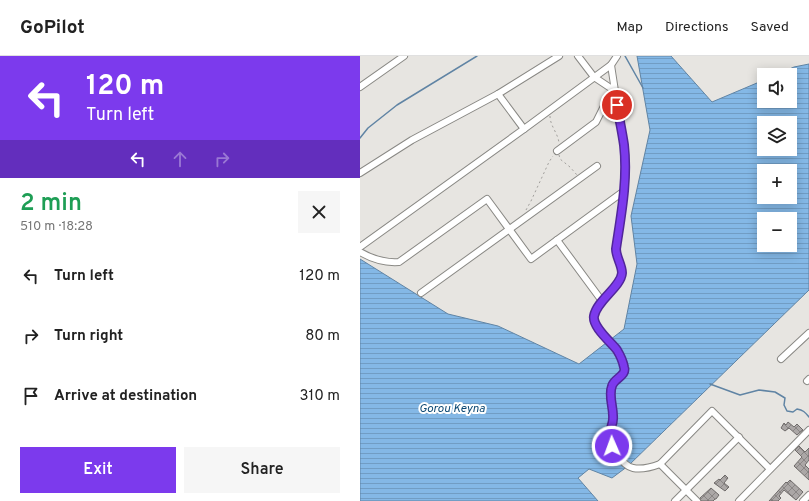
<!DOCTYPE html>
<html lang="en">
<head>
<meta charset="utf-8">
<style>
	body { margin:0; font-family:Overpass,sans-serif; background:#f6f6f6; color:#222; height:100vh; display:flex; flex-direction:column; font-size:15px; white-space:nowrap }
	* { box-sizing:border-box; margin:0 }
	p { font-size:13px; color:#767676 }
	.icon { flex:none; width:22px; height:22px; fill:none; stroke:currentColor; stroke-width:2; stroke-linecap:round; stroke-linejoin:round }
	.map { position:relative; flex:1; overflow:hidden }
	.drawer { display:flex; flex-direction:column; background:#fff; width:360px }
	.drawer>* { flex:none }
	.guide { background:#7c3aed; color:#fff; overflow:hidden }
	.buttons { position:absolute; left:397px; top:12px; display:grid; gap:8px }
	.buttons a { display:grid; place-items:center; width:40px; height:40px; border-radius:0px; background:#fff; box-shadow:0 2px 10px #0003; font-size:20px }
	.pin { position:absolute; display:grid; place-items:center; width:34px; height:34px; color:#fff; margin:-17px; border:2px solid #fff; border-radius:50%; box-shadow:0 1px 4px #0007 }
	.me { position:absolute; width:44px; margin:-22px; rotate:358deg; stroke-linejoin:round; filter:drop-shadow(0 0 3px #0008) }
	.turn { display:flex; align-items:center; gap:14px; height:84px; padding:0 20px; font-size:18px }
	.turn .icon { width:52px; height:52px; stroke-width:2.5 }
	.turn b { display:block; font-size:28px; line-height:34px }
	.lanes { display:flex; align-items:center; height:38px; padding:0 20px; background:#0003; justify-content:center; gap:20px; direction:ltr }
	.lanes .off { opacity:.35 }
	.round { display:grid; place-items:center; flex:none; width:42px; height:42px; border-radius:0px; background:#f6f6f6 }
	.head { display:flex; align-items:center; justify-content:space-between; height:68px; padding:0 20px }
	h1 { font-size:24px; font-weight:600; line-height:30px; color:#1e9e55 }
	.action { display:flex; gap:8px; margin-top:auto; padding:8px 20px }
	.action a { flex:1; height:46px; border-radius:0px; background:#7c3aed; color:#fff; font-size:16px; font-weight:600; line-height:46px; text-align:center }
	.action a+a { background:#f6f6f6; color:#222 }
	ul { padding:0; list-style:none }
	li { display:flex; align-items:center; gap:12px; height:60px; padding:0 20px }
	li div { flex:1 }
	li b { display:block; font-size:15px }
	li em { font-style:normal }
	header { display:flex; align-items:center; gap:24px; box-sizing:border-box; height:56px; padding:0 20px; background:#fff; border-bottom:1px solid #e0e0e0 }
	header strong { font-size:19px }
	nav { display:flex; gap:22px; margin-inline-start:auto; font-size:14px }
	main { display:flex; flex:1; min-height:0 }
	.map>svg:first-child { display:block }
</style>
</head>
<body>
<header>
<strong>GoPilot</strong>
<nav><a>Map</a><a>Directions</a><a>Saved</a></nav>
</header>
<main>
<section class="drawer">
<div class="guide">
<div class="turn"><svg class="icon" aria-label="left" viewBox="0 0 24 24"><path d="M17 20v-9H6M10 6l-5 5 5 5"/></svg><div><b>120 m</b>Turn left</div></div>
<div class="lanes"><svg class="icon" aria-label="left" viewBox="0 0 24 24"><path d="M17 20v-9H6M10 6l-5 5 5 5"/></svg><svg class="icon off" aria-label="ahead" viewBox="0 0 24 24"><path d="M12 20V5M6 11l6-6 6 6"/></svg><svg class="icon off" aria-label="right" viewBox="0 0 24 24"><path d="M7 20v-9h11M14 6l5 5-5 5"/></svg></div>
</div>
<div class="head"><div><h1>2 min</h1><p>510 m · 18:28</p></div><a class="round"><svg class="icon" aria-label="close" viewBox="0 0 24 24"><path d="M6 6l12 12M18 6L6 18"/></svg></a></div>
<ul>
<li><svg class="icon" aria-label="left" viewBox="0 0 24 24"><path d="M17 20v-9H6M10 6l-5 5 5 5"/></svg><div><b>Turn left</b></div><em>120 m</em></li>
<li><svg class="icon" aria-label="right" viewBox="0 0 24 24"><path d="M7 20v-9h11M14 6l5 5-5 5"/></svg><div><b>Turn right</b></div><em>80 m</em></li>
<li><svg class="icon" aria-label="arrive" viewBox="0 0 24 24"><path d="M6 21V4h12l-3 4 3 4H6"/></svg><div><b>Arrive at destination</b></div><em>310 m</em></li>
</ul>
<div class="action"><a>Exit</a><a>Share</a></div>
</section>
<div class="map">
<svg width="449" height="445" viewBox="0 0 449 445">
	<defs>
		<pattern id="water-rules" width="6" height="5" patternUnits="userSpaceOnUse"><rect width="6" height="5" fill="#84b8e6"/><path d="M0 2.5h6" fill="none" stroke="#719dc4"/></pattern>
		<pattern id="building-cross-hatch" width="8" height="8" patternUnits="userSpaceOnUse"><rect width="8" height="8" fill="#aba7a6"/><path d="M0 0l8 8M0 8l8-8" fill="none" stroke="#8a8685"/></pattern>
	</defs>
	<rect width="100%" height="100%" fill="#e7e5e1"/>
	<!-- water -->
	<path fill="url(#water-rules)" stroke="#6084a4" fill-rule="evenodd" d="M 277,0 L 311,0 L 352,46 L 404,24 L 404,45 L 430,45 L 430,19 L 416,19 L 434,11 L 449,8 L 449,234 L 268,410 L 252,422 L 229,413 L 218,422 L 238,445 L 0,445 L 0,203 L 88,258 L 138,270 L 219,308 L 264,273 L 277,208 L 271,160 L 290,74 ZM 404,67 L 430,67 L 430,93 L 404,93 ZM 404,115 L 430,115 L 430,141 L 404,141 ZM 404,163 L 430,163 L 430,189 L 404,189 Z"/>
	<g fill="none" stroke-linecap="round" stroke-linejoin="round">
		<!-- stream -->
		<g stroke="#6084a4" stroke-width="1.5">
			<path d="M 265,0 L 283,32"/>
			<path d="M 0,82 L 8,72 L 37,49 L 117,0"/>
			<path d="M 350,328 L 380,339 L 399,334 L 415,336 L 425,342 L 424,349 L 427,355 L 433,356 L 437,353 C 443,354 445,356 449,361"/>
		</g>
	</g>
	<!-- building -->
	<g fill="url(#building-cross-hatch)" stroke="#6f6b6a">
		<path d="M 428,366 L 434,371 L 437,368 L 443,374 L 437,379 L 429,372 L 425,375 L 421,372 L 424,367 L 426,369 Z"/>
		<path d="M 439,390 L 445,396 L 449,392 L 449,404 L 445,409 L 449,413 L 449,424 L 434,410 L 442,401 L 435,394 Z"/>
		<path d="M 365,419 L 368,422 L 364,427 L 369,431 L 365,435 L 354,427 L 359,423 L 360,424 Z"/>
		<path d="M 430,424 L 443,436 L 436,444 L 424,434 L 419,440 L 421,442 L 418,445 L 409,445 L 426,426 L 427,427 Z"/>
		<path d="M 351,432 L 359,439 L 356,443 L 355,443 L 353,445 L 341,445 L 340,442 Z"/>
	</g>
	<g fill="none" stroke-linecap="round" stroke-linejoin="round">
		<defs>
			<g id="minor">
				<path d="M 218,0 L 234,21 L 255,35 C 258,53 262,72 264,90 C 267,125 262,159 256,193 C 256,201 263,209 262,217 C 260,233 231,248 234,264 C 236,275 252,286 257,296 C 260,299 261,303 263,307 C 264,310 266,312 264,315 C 263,320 255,325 252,329 C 251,336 251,343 252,350 C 252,354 253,359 253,363 C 253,368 250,373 250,378 C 250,389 262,410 273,412 C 282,414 292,411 300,408 L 352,355 L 410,413"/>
				<path d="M 0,31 L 44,0"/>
				<path d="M 138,38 L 164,73"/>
				<path d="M 197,95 L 236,66 L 244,50 L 255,35 L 251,9 L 257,0"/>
				<path d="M 0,117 L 52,84 L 138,38 L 199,0"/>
				<path d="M 197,184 L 242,245"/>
				<path d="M 0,191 L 164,73 L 251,9"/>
				<path d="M 0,196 C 12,203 25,207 39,206 L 127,143 L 171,203 L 264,135"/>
				<path d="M 61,237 L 237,110"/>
				<path d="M 421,303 L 449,277"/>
				<path d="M 447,325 L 449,323"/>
				<path d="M 300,408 L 337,445"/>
				<path d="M 315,445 L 379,381"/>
				<path d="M 379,445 L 449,374"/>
				<path d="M 443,445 L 449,439"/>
			</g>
		</defs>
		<!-- minor casing -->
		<use href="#minor" stroke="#898884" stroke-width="8"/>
		<!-- path -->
		<g stroke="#a19f9c" stroke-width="1" stroke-dasharray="2 3" stroke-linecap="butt">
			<path d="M 190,60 C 190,70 198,77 199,87"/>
			<path d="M 199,99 L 200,103 L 210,111 L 217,119"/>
			<path d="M 166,154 L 171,145 L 189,106 L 193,100"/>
		</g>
		<!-- minor -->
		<use href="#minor" stroke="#fff" stroke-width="6"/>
	</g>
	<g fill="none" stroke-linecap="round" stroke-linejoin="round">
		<defs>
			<path id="route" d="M 252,390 C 252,386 250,382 250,378 C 250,373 253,368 253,363 C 254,352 248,340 252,330 C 254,322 267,320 264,311 C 263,306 260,299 257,294 C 251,286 232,271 234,260 C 237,244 261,231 262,217 C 262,209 256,201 256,193 C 261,159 268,124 264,89 C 262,75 259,62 257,49"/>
		</defs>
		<!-- route casing -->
		<use href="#route" stroke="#51269a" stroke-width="10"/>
		<!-- route -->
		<use href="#route" stroke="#7c3aed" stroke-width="7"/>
	</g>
	<g text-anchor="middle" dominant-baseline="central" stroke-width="4" stroke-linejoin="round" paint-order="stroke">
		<!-- water labels -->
		<g font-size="12" font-style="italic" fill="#0d4974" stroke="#fff">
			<text x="92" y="353">Gorou Keyna</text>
		</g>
	</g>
</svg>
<div class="buttons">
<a><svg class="icon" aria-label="sound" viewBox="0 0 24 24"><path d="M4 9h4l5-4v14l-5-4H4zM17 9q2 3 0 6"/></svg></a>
<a><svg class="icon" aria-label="layers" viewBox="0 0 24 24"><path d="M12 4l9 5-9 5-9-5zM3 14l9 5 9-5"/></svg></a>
<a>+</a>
<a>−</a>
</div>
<div class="pin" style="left:257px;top:49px;background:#d93025"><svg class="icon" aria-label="arrive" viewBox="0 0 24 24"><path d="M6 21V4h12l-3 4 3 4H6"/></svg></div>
<svg class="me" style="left:252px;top:390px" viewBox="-20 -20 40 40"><circle r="17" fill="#7c3aed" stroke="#fff" stroke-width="3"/><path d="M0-11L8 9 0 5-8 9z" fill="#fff"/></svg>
</div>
</main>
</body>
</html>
